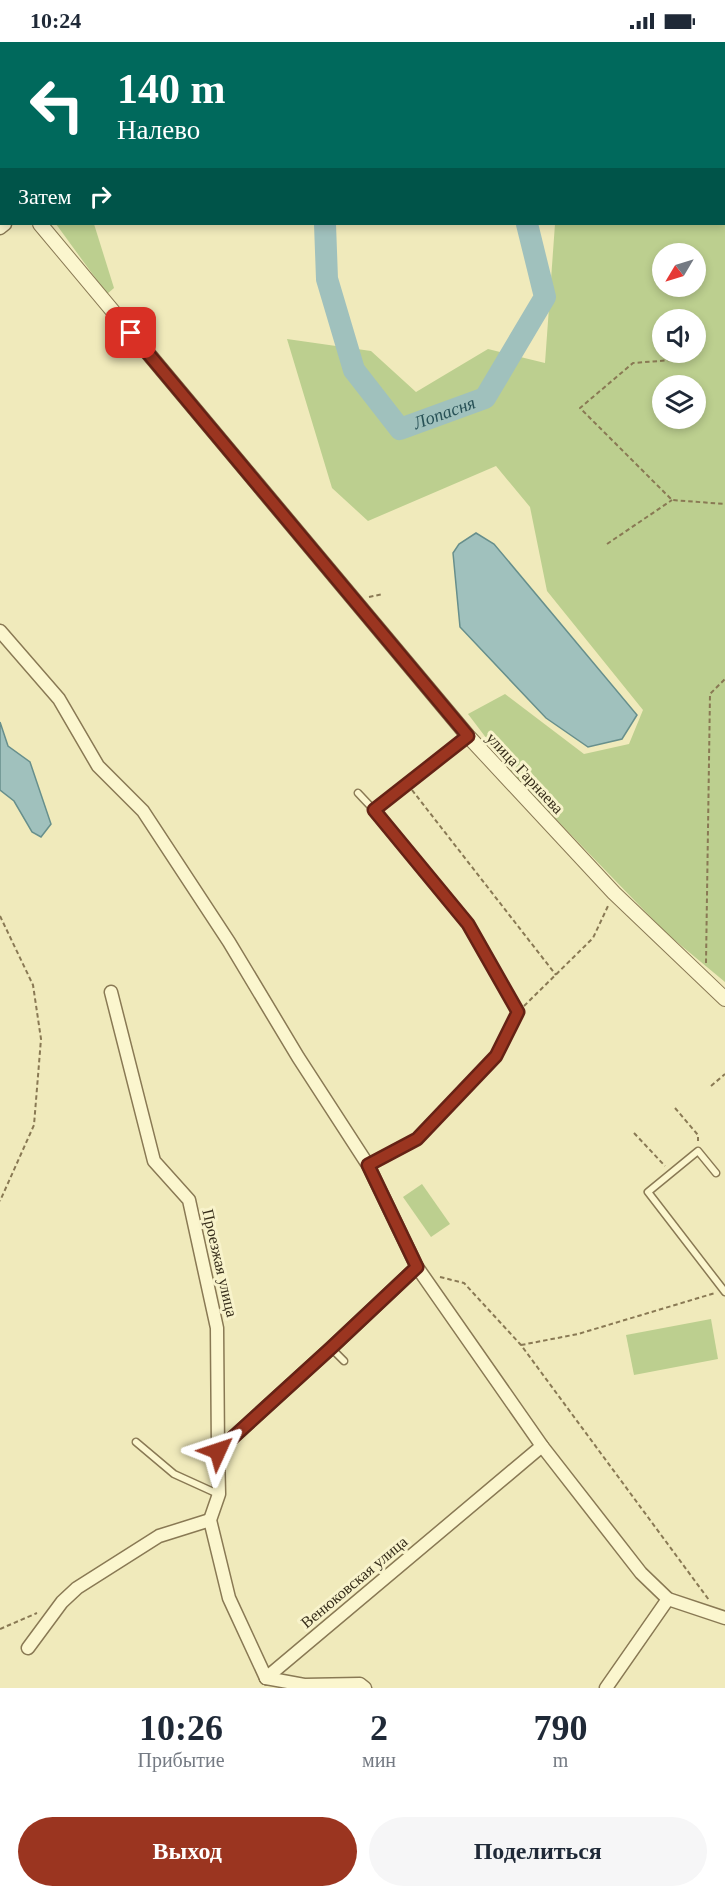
<!DOCTYPE html>
<html lang="ru">
<head>
<meta charset="utf-8">
<style>
	body { margin:0; font-family:Georgia,serif; background:#f6f6f7; color:#1f2937; height:100vh; display:flex; flex-direction:column; font-size:22px; white-space:nowrap }
	* { box-sizing:border-box; margin:0 }
	p { font-size:20px; color:#747a83 }
	.icon { flex:none; width:33px; height:33px; fill:none; stroke:currentColor; stroke-width:2; stroke-linecap:round; stroke-linejoin:round }
	.map { position:relative; height:1646px; overflow:hidden }
	.sheet { display:flex; flex-direction:column; background:#fff; flex:1 }
	.sheet>* { flex:none }
	.hud { position:absolute; left:0px; top:0px; width:726px; height:183px; box-shadow:0 3px 9px #0003; background:#00695c; color:#fff; overflow:hidden }
	.needle { width:39px; rotate:232deg }
	.fabs { position:absolute; left:652px; top:201px; display:grid; gap:12px }
	.fabs a { display:grid; place-items:center; width:54px; height:54px; border-radius:50%; background:#fff; box-shadow:0 3px 9px #0003; font-size:30px }
	.pin { position:absolute; display:grid; place-items:center; width:51px; height:51px; color:#fff; margin:-26px; border-radius:12px; box-shadow:0 3px 9px #0006 }
	.me { position:absolute; width:66px; margin:-33px; rotate:48deg; stroke-linejoin:round; filter:drop-shadow(0 0 4px #0008) }
	.turn { display:flex; align-items:center; gap:21px; height:126px; padding:0 18px; font-size:27px }
	.turn .icon { width:78px; height:78px; stroke-width:2.5 }
	.turn b { display:block; font-size:42px; line-height:51px }
	.then { display:flex; align-items:center; height:57px; padding:0 18px; background:#0003; gap:12px; font-size:22px }
	.eta { display:flex; justify-content:space-evenly; align-items:center; height:102px; text-align:center }
	.eta b { font-size:36px; font-weight:800; line-height:42px }
	.cta { display:flex; gap:12px; margin-top:auto; padding:12px 18px }
	.cta a { flex:1; height:69px; border-radius:36px; background:#9b3520; color:#fff; font-size:24px; font-weight:800; line-height:69px; text-align:center }
	.cta a+a { background:#f6f6f7; color:#1f2937 }
	.status { display:flex; justify-content:space-between; align-items:center; height:42px; padding:0 30px; background:#fff; direction:ltr }
	.status svg { height:16px; fill:currentColor }
	.map>svg:first-child { display:block }
</style>
</head>
<body>
<div class="status"><b>10:24</b><svg viewBox="0 0 49 12"><path d="M0 12V9h3v3zM5 12V6h3v6zM10 12V3h3v9zM15 12V0h3v12zM26 1h20v11H26zM47 4h2v5h-2z"/></svg></div>
<div class="map">
<svg width="725" height="1646" viewBox="0 0 725 1646">
	<rect width="100%" height="100%" fill="#f0eabb"/>
	<!-- green -->
	<g fill="#bccf8f" fill-rule="evenodd">
		<path d="M 31,0 L 193,0 L 201,1 L 28,1 Z"/>
		<path d="M 725,126 L 725,940 L 666,891 L 518,738 L 468,672 L 505,652 L 584,712 L 629,702 L 643,668 L 547,549 L 530,465 L 496,424 L 368,479 L 332,446 L 287,297 L 371,309 L 416,350 L 488,307 L 545,321 L 555,182 L 724,182 ZM 663,212 L 696,212 L 696,244 L 663,244 ZM 663,278 L 696,278 L 696,310 L 663,310 ZM 663,344 L 696,344 L 696,376 L 663,376 Z"/>
		<path d="M 56,182 L 94,182 L 114,246 L 107,252 Z"/>
		<path d="M 422,1142 L 450,1182 L 431,1195 L 403,1155 Z"/>
		<path d="M 711,1277 L 718,1317 L 634,1333 L 626,1293 Z"/>
	</g>
	<!-- water -->
	<g fill="#a0c1bd" stroke="#678f8c" stroke-width="1.5">
		<path d="M 476,491 L 494,502 L 637,673 L 622,697 L 588,705 L 546,676 L 460,585 L 453,511 L 459,502 Z"/>
		<path d="M 0,680 L 8,704 L 30,720 L 51,782 L 41,795 L 32,790 L 14,759 L 0,748 Z"/>
	</g>
	<g fill="none" stroke-linecap="round" stroke-linejoin="round">
		<!-- river -->
		<g stroke="#a0c1bd" stroke-width="22">
			<path d="M 355,2 L 355,0"/>
			<path d="M 724,82 L 725,82"/>
			<path id="s1" d="M 325,182 L 327,237 L 354,328 L 400,387 L 485,356 L 545,255 L 527,182"/>
		</g>
		<defs>
			<g id="service">
				<path d="M 358,751 L 374,768"/>
				<path d="M 369,1123 L 417,1097 L 496,1014 L 518,970 L 468,883 L 374,768 L 467,694"/>
				<path d="M 716,1131 L 698,1109 L 648,1150 L 725,1250"/>
				<path d="M 331,1306 L 344,1319"/>
				<path d="M 136,1400 L 174,1432 L 218,1452"/>
			</g>
			<g id="minor">
				<path d="M 0,186 L 5,182"/>
				<path d="M 0,589 L 59,657 L 98,724 L 143,769 L 229,900 L 298,1015 L 368,1123 L 417,1225 L 542,1404 L 641,1531 L 668,1557 L 725,1576"/>
				<path d="M 111,950 L 154,1119 L 189,1158 L 217,1286 L 218,1409"/>
				<path d="M 28,1606 L 62,1560 L 77,1546 L 159,1494 L 210,1478"/>
				<path d="M 266,1636 L 229,1556 L 210,1478 L 219,1452 L 218,1409 L 331,1306 L 417,1225"/>
				<path d="M 266,1636 L 542,1404"/>
				<path d="M 266,1636 L 304,1643 L 360,1642 L 365,1646"/>
				<path d="M 606,1646 L 668,1557"/>
			</g>
			<g id="tertiary">
				<path d="M 0,129 L 2,131"/>
				<path d="M 40,182 L 468,694 L 614,851 L 725,957"/>
			</g>
		</defs>
		<!-- service casing -->
		<use href="#service" stroke="#897954" stroke-width="9"/>
		<!-- minor casing -->
		<use href="#minor" stroke="#897954" stroke-width="15"/>
		<!-- tertiary casing -->
		<use href="#tertiary" stroke="#897954" stroke-width="16"/>
		<!-- path -->
		<g stroke="#897954" stroke-width="2" stroke-dasharray="4.5 3" stroke-linecap="butt">
			<path d="M 672,318 L 633,321 L 580,366 L 672,458 L 725,462"/>
			<path d="M 607,502 L 672,458"/>
			<path d="M 369,555 L 383,552"/>
			<path d="M 412,748 L 556,933"/>
			<path d="M 0,874 L 33,943 L 41,997 L 34,1083 L 0,1159"/>
			<path d="M 706,921 L 710,652 L 725,637"/>
			<path d="M 524,964 L 593,896 L 608,864"/>
			<path d="M 711,1044 L 725,1032"/>
			<path d="M 675,1066 L 698,1093 L 698,1099"/>
			<path d="M 634,1091 L 665,1124"/>
			<path d="M 440,1235 L 464,1241 L 521,1303 L 709,1558"/>
			<path d="M 521,1303 L 578,1292 L 715,1251"/>
			<path d="M 0,1587 L 37,1571"/>
		</g>
		<!-- service -->
		<use href="#service" stroke="#fbf6ce" stroke-width="6"/>
		<!-- minor -->
		<use href="#minor" stroke="#fbf6ce" stroke-width="12"/>
		<!-- tertiary -->
		<use href="#tertiary" stroke="#fbf6ce" stroke-width="14"/>
	</g>
	<g fill="none" stroke-linecap="round" stroke-linejoin="round">
		<defs>
			<path id="route" d="M 131,291 L 468,694 L 374,768 L 468,882 L 518,970 L 496,1014 L 417,1097 L 368,1123 L 417,1225 L 331,1306 L 218,1409"/>
		</defs>
		<!-- route casing -->
		<use href="#route" stroke="#652215" stroke-width="15"/>
		<!-- route -->
		<use href="#route" stroke="#9b3520" stroke-width="10"/>
	</g>
	<g text-anchor="middle" dominant-baseline="central" stroke-width="6" stroke-linejoin="round" paint-order="stroke">
		<!-- street labels -->
		<g font-size="16" fill="#362d1a" stroke="#f8f3cb">
			<text transform="translate(525 731) rotate(47)">улица Гарнаева</text>
			<text transform="translate(220 1221) rotate(77)">Проезжая улица</text>
			<text transform="translate(354 1540) rotate(-40)">Венюковская улица</text>
		</g>
		<!-- water labels -->
		<g font-size="18" font-style="italic" fill="#285257" stroke="#f8f3cb">
			<text stroke="none"><textPath href="#s1" startOffset="272">Лопасня</textPath></text>
		</g>
	</g>
</svg>
<div class="fabs">
<a><svg class="needle" viewBox="-14 -14 28 28"><path d="M0-13l5 13h-10z" fill="#e53935"/><path d="M0 13l5-13h-10z" fill="#747a83"/></svg></a>
<a><svg class="icon" aria-label="sound" viewBox="0 0 24 24"><path d="M4 9h4l5-4v14l-5-4H4zM17 9q2 3 0 6"/></svg></a>
<a><svg class="icon" aria-label="layers" viewBox="0 0 24 24"><path d="M12 4l9 5-9 5-9-5zM3 14l9 5 9-5"/></svg></a>
</div>
<div class="pin" style="left:131px;top:291px;background:#d93025"><svg class="icon" aria-label="arrive" viewBox="0 0 24 24"><path d="M6 21V4h12l-3 4 3 4H6"/></svg></div>
<svg class="me" style="left:218px;top:1409px" viewBox="-20 -20 40 40"><path d="M0-17L14 15 0 8-14 15z" fill="#9b3520" stroke="#fff" stroke-width="4"/></svg>
<div class="hud">
<div class="turn"><svg class="icon" aria-label="left" viewBox="0 0 24 24"><path d="M17 20v-9H6M10 6l-5 5 5 5"/></svg><div><b>140 m</b>Налево</div></div>
<div class="then">Затем<svg class="icon" aria-label="right" viewBox="0 0 24 24"><path d="M7 20v-9h11M14 6l5 5-5 5"/></svg></div>
</div>
</div>
<section class="sheet">
<div class="eta">
<div><b>10:26</b><p>Прибытие</p></div>
<div><b>2</b><p>мин</p></div>
<div><b>790</b><p>m</p></div>
</div>
<div class="cta"><a>Выход</a><a>Поделиться</a></div>
</section>
</body>
</html>
